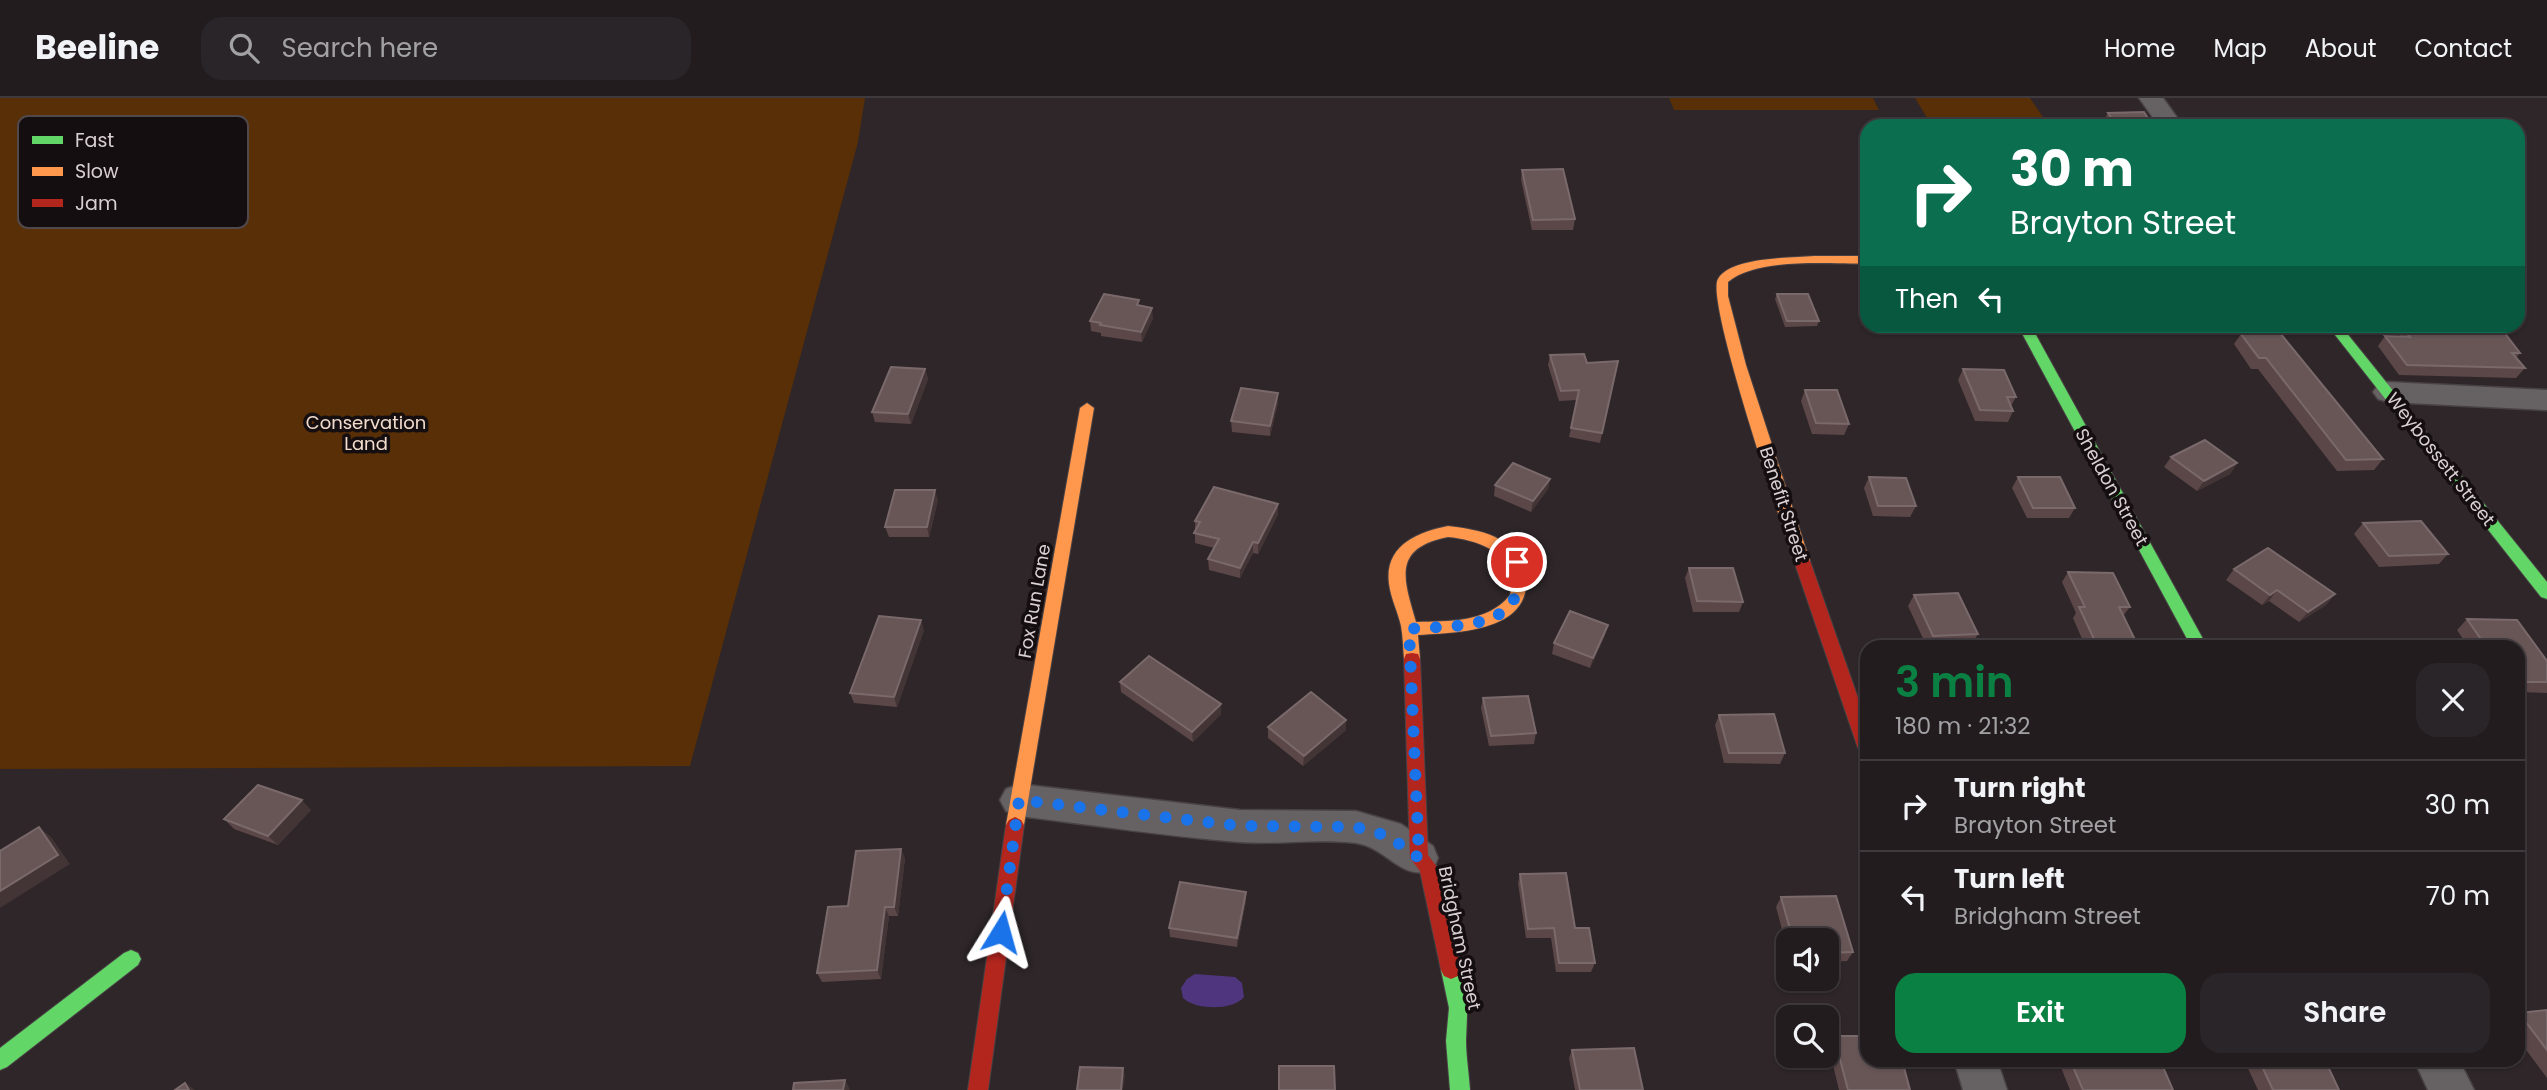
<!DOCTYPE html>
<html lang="en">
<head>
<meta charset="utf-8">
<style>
	body { margin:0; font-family:Poppins,sans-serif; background:#2a2528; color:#f1f3f6; height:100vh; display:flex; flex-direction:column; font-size:26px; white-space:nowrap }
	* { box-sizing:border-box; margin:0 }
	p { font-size:23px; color:#a2a1a4 }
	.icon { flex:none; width:38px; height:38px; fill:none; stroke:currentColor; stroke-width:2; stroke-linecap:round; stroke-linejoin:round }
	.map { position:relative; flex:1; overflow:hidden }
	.panel { position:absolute; left:1860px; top:542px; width:665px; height:427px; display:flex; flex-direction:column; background:#221c1f; border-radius:21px; box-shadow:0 2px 5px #0004,0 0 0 2px #3f3a3d }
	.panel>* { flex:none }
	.guide { position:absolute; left:1860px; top:21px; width:665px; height:214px; border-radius:21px; box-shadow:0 2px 5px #0004,0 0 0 2px #3f3a3d; background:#0b6e4f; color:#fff; overflow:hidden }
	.fabs { position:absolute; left:1776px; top:830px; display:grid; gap:14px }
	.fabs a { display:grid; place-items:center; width:63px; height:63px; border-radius:14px; background:#221c1f; box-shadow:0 2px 5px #0004,0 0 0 2px #3f3a3d; font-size:35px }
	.pin { position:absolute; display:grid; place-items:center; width:60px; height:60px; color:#fff; margin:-30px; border:4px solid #fff; border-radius:50%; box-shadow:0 2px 7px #0007 }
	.me { position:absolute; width:77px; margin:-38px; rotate:8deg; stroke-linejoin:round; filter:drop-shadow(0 0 5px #0008) }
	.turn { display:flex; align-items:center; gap:24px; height:147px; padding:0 35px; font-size:32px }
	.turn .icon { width:91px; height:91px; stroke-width:2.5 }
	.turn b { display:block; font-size:49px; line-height:60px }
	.then { display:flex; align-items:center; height:66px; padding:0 35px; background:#0003; gap:14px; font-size:26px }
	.round { display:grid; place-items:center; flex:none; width:74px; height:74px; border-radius:21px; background:#2a2528 }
	.headline { display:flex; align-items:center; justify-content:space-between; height:119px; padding:0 35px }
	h1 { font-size:42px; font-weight:600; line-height:52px; color:#0b8043 }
	.button { display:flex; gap:14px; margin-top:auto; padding:14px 35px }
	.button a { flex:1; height:80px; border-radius:21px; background:#0b8043; color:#fff; font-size:28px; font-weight:600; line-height:80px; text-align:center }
	.button a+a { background:#2a2528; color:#f1f3f6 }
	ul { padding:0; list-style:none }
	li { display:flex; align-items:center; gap:21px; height:91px; padding:0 35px; border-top:2px solid #3f3a3d }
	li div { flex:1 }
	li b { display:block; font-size:26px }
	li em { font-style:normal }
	header { display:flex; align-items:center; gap:42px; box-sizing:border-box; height:98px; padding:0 35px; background:#221c1f; border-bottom:2px solid #3f3a3d }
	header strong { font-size:33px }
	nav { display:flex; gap:38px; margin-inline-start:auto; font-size:24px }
	.search { width:490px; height:63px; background:#2a2528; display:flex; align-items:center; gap:18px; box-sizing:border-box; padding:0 24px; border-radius:21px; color:#a2a1a4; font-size:26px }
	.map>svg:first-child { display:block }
</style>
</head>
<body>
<header>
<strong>Beeline</strong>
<div class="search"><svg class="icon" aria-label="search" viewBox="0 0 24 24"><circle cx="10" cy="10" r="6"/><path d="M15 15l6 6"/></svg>Search here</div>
<nav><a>Home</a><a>Map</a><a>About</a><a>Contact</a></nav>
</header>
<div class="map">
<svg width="2547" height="992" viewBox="0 0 2547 992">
	<rect width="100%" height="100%" fill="#2e2629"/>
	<!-- green -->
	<g fill="#582f06">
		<path d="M 0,0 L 865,0 L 858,44 L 690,668 L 0,671 Z"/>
		<path d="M 1669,0 L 1873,0 L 1879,12 L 1674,12 Z"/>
		<path d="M 1915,0 L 2030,0 L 2049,28 L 1932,28 Z"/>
	</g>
	<!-- water -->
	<path fill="#4f357d" d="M 1195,876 L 1235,879 L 1242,885 L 1244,899 C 1233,913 1195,912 1183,900 L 1181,890 L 1187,881 Z"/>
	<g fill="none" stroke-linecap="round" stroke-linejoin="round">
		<defs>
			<g id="street">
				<path d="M 2139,0 L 2163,0 L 2183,28 L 2159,28 Z"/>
				<path d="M 2388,284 L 2547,292 L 2547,312 L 2388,304 L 2378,301 L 2373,294 L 2378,287 Z"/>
				<path d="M 1019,686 L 1240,712 L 1356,713 L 1401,726 L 1433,748 L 1438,760 L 1433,772 C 1401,784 1388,750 1356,745 C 1317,740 1277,747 1238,744 C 1165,738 1092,727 1019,718 L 1006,713 L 1000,702 L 1006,691 Z"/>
				<path d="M 1954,962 L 1997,962 L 2007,992 L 1963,992 Z"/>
				<path d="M 2414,962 L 2459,962 L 2474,992 L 2428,992 Z"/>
			</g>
			<g id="fast">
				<path d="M 2018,228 L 2031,228 L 2208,550 L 2192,550 Z"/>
				<path d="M 2328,228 L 2341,228 L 2547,484 L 2547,501 L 2541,499 Z"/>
				<path d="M 131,852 L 138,855 L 141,861 L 138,867 L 7,969 L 0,972 L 0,950 L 124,855 Z"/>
				<path d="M 1451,863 L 1458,866 C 1470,892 1467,915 1466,942 C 1466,958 1469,976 1470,992 L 1450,992 L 1446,943 L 1449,910 L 1441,872 L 1444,866 Z"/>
			</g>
			<g id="slow">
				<path d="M 1814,158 L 1867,158 L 1867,166 C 1830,166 1757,159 1728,184 L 1728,198 L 1746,267 L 1810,463 L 1802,469 L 1794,463 C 1782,426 1705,202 1718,181 C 1731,159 1790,160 1814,158 Z"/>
				<path d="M 1087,305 L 1094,310 L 1024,727 L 1021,732 L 1015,735 L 1009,732 L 1006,727 L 1080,310 Z"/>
				<path d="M 1448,428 C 1464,430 1480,432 1495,439 C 1529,455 1540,501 1504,521 C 1478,535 1446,535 1418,537 L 1420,561 L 1418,566 L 1406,566 L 1404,561 C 1403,550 1403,539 1401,528 C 1398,514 1391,501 1389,486 C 1384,448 1417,434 1448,428 ZM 1448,439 C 1480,442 1521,457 1510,497 C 1488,525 1448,523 1416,524 C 1404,482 1391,450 1448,439 Z"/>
			</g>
			<g id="jam">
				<path d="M 1802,457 L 1810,463 L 1867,626 L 1867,657 L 1861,655 L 1858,650 L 1794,463 Z"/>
				<path d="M 1412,555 L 1418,556 L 1420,561 L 1428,757 L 1437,769 L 1461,872 L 1458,878 L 1451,881 L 1444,878 L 1441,872 L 1420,773 L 1410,760 L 1404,561 L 1406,556 Z"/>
				<path d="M 1015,719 L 1021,722 L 1024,727 L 988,992 L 968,992 L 1006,727 L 1009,722 Z"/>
			</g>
		</defs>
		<!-- street casing -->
		<use href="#street" stroke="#494244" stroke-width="3"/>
		<!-- fast casing -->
		<use href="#fast" stroke="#494244" stroke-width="2"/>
		<!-- slow casing -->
		<use href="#slow" stroke="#494244" stroke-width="2"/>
		<!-- jam casing -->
		<use href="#jam" stroke="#494244" stroke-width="2"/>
		<!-- street -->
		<use href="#street" fill="#666162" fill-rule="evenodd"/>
		<!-- fast -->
		<use href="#fast" fill="#63d668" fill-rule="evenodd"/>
		<!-- slow -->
		<use href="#slow" fill="#ff974d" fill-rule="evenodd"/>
		<!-- jam -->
		<use href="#jam" fill="#b3261e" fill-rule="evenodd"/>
	</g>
	<!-- wall -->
	<g fill="#5b4748">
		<path d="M 2108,15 L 2153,28 L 2106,28 L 2103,24 Z"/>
		<path d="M 1522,72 L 1575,121 L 1573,132 L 1532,132 L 1521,82 Z"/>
		<path d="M 1777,196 L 1819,223 L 1817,228 L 1785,229 L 1775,201 Z"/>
		<path d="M 1140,208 L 1153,220 L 1142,244 L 1101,238 L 1101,235 L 1091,233 L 1090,223 Z"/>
		<path d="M 1940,228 L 1975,228 L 1973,233 L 1942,233 Z"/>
		<path d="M 2424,228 L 2453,230 L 2454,228 L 2520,255 L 2516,260 L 2525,270 L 2516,280 L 2399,277 L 2378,248 L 2385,238 L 2399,238 L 2404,232 L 2420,232 Z"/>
		<path d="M 2241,236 L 2383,361 L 2374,372 L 2337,373 L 2258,271 L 2251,271 L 2234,246 Z"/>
		<path d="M 1550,257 L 1587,265 L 1618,263 L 1600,345 L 1569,339 L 1577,302 L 1559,303 L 1548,267 Z"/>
		<path d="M 925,271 L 928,281 L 911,326 L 875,324 L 872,314 Z"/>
		<path d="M 1963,271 L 2016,299 L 2011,308 L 2013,313 L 2008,324 L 1975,323 L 1958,282 Z"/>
		<path d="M 1805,292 L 1849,326 L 1844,337 L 1812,336 L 1801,303 Z"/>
		<path d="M 1278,305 L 1270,338 L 1232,334 L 1231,323 Z"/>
		<path d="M 2171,359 L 2237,365 L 2230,376 L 2197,393 L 2164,369 Z"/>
		<path d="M 1869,379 L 1916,408 L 1910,419 L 1873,418 L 1864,390 Z"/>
		<path d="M 2018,379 L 2075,410 L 2069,420 L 2027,420 L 2012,390 Z"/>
		<path d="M 1550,381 L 1548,391 L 1531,414 L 1494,398 L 1495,387 Z"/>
		<path d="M 938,402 L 929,439 L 889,439 L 885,429 Z"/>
		<path d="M 1278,406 L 1278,416 L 1258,456 L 1253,455 L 1240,480 L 1209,472 L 1208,461 L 1214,450 L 1195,445 L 1195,423 Z"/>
		<path d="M 2363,425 L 2448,456 L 2439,466 L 2379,469 L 2354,436 Z"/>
		<path d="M 1689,470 L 1743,504 L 1739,514 L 1693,514 L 1685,480 Z"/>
		<path d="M 2234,471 L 2335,496 L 2326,507 L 2299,524 L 2269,503 L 2262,507 L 2226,482 Z"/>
		<path d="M 2068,474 L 2130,509 L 2123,518 L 2139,550 L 2086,550 L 2073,520 L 2076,515 L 2062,484 Z"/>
		<path d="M 1914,497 L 1978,536 L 1972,546 L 1927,549 L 1908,508 Z"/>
		<path d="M 2467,521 L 2547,563 L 2547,595 L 2518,594 L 2518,550 L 2469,550 L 2457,532 Z"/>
		<path d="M 924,532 L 897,609 L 854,605 L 850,595 Z"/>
		<path d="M 1605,537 L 1590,570 L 1552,556 L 1554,545 Z"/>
		<path d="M 1120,584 L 1221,616 L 1193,644 L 1121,594 Z"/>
		<path d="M 1483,600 L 1536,635 L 1534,646 L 1489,648 L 1481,610 Z"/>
		<path d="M 1719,617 L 1785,655 L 1780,666 L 1724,665 L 1715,627 Z"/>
		<path d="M 1346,622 L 1346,632 L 1303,668 L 1268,640 L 1268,629 Z"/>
		<path d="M 311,712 L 278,747 L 234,731 L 224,721 Z"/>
		<path d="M 905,760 L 898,818 L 889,818 L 881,881 L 822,884 L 817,875 L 848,808 Z"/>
		<path d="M 1520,776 L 1575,830 L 1595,865 L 1591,874 L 1556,874 L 1551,840 L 1526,840 L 1518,785 Z"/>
		<path d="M 1246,794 L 1246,803 L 1237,849 L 1170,839 L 1169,830 Z"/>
		<path d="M 1781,799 L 1853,854 L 1847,863 L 1827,864 L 1827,842 L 1788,842 L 1788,854 L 1776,809 Z"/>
		<path d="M 2547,912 L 2547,980 L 2518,941 L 2518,916 Z"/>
		<path d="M 1834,938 L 1910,992 L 1839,992 L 1828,946 Z"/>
		<path d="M 1572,952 L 1643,992 L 1575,992 L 1569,960 Z"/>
		<path d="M 2058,962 L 2160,962 L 2173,992 L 2070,992 Z"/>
		<path d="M 2244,962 L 2325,962 L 2339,992 L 2258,992 Z"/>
	</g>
	<!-- shaded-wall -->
	<g fill="#433436">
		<path d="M 1152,210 L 1153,220 L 1142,244 L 1141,234 Z"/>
		<path d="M 925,271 L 928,281 L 911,326 L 908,316 Z"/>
		<path d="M 1278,295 L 1278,305 L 1270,338 L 1270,328 Z"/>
		<path d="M 2237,365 L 2230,376 L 2197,393 L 2204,383 Z"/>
		<path d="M 1550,381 L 1548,391 L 1531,414 L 1533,403 Z"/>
		<path d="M 935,392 L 938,402 L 929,439 L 927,429 Z"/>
		<path d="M 1278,406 L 1278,416 L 1258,456 L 1258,445 Z"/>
		<path d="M 1253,444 L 1253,455 L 1240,480 L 1240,470 Z"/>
		<path d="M 2277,492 L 2269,503 L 2262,507 L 2270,497 Z"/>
		<path d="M 2335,496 L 2326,507 L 2299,524 L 2308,514 Z"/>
		<path d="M 921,522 L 924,532 L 897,609 L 894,599 Z"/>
		<path d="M 1608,527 L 1605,537 L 1590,570 L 1593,560 Z"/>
		<path d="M 1221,606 L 1221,616 L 1193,644 L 1192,634 Z"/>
		<path d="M 1346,622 L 1346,632 L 1303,668 L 1304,658 Z"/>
		<path d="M 302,702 L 311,712 L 278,747 L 268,738 Z"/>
		<path d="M 39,729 L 51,739 L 70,766 L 0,810 L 0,793 Z"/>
		<path d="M 901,751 L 905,760 L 898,818 L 894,809 Z"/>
		<path d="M 1246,794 L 1246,803 L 1237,849 L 1237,840 Z"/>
		<path d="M 885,809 L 889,818 L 881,881 L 877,872 Z"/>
		<path d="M 1123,970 L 1125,978 L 1123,992 L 1121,992 Z"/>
		<path d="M 845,982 L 850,991 L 849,992 L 843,992 Z"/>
		<path d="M 185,985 L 195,992 L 189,992 Z"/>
	</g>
	<!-- building -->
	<g fill="#685657" stroke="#7a696b" stroke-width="2">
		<path d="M 2144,14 L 2153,28 L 2117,28 L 2108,15 Z"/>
		<path d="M 1563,71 L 1575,121 L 1533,122 L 1522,72 Z"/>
		<path d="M 1104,196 L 1139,202 L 1137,207 L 1152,210 L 1141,234 L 1100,227 L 1101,225 L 1090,223 Z"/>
		<path d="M 1777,196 L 1808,196 L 1819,223 L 1787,223 Z"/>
		<path d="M 2424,228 L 2456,230 L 2455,228 L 2500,229 L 2520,255 L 2512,255 L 2525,270 L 2407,267 L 2385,238 L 2410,239 L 2404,232 L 2427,233 Z"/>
		<path d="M 2280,235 L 2383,361 L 2346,362 L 2266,260 L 2259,260 L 2241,236 Z"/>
		<path d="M 1584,256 L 1587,265 L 1618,263 L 1602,335 L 1571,330 L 1579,292 L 1561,293 L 1550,257 Z"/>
		<path d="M 891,269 L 925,271 L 908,316 L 872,314 Z"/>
		<path d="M 1963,271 L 2004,272 L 2016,299 L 2007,299 L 2013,313 L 1980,312 Z"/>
		<path d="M 1241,290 L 1278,295 L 1270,328 L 1231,323 Z"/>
		<path d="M 1805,292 L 1837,292 L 1849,326 L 1816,325 Z"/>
		<path d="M 2205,342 L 2237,365 L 2204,383 L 2171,359 Z"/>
		<path d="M 1513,365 L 1550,381 L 1533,403 L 1495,387 Z"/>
		<path d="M 1869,379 L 1906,380 L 1916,408 L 1878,408 Z"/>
		<path d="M 2018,379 L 2060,379 L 2075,410 L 2033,410 Z"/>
		<path d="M 1214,389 L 1278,406 L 1258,445 L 1253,444 L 1240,470 L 1208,461 L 1219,441 L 1194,435 L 1200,424 L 1195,423 Z"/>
		<path d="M 895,392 L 935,392 L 927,429 L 885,429 Z"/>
		<path d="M 2421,423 L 2448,456 L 2389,458 L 2363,425 Z"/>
		<path d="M 2268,450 L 2335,496 L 2308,514 L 2277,492 L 2270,497 L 2234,471 Z"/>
		<path d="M 1689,470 L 1733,470 L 1743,504 L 1697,503 Z"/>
		<path d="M 2068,474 L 2113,475 L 2130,509 L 2119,509 L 2139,550 L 2104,550 L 2100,541 L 2094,541 L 2079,509 L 2085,509 Z"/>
		<path d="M 1958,495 L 1978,536 L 1933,538 L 1914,497 Z"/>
		<path d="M 1570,513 L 1608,527 L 1593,560 L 1554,545 Z"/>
		<path d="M 879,518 L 921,522 L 894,599 L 850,595 Z"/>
		<path d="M 2467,521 L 2517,522 L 2547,563 L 2547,584 L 2518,584 L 2518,550 L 2487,550 Z"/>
		<path d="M 1149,558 L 1221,606 L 1192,634 L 1120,584 Z"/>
		<path d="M 1311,594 L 1346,622 L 1304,658 L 1268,629 Z"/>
		<path d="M 1528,598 L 1536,635 L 1491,638 L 1483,600 Z"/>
		<path d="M 1774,616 L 1785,655 L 1729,655 L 1719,617 Z"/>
		<path d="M 258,687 L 302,702 L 268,738 L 224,721 Z"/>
		<path d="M 39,729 L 58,757 L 0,793 L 0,753 Z"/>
		<path d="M 901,751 L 894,809 L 885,809 L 877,872 L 817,875 L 828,809 L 848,808 L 856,753 Z"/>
		<path d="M 1566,775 L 1575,830 L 1589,830 L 1595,865 L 1559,865 L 1554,830 L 1528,831 L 1520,776 Z"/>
		<path d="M 1180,784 L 1246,794 L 1237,840 L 1169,830 Z"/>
		<path d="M 1836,798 L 1853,854 L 1827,855 L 1827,842 L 1793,842 L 1781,799 Z"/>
		<path d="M 2547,912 L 2547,952 L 2519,915 Z"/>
		<path d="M 1834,938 L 1867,938 L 1867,962 L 1902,962 L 1910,992 L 1848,992 Z"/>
		<path d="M 1634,950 L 1643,992 L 1580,992 L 1572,952 Z"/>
		<path d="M 2070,962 L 2160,962 L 2173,992 L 2083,992 Z"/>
		<path d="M 2259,962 L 2325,962 L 2339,992 L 2273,992 Z"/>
		<path d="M 1279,968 L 1334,968 L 1335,992 L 1279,992 Z"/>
		<path d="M 1080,969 L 1123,970 L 1121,992 L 1077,992 Z"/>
		<path d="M 845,982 L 843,992 L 793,992 L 794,985 Z"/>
		<path d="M 185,985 L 189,992 L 175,992 Z"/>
	</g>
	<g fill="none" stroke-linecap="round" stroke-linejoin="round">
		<!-- route -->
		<path stroke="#1a73e8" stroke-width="12" stroke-dasharray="0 21.6" d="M 1001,834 L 1019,702 L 1240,728 L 1356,729 L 1388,738 L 1419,760 L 1409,531 C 1457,527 1531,533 1517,464"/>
	</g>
	<g text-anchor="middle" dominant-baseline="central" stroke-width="7" stroke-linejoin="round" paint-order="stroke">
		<!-- park labels -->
		<g font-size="18" fill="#f1dccd" stroke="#150e10">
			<text x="366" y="324">Conservation<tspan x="366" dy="21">Land</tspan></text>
		</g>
		<!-- street labels -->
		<g font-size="18" fill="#d9d0d3" stroke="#150e10">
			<text transform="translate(2441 361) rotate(52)">Weybossett Street</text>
			<text transform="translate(2112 389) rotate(61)">Sheldon Street</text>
			<text transform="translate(1784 406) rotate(72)">Benefit Street</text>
			<text transform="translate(1034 503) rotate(-80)">Fox Run Lane</text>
			<text transform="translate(1460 840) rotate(78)">Bridgham Street</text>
		</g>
	</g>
	<!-- legend -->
	<rect x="18" y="18" width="230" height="112" rx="10" fill="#150e10" stroke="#50484a" stroke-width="2"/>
	<rect x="32" y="38" width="31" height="8" fill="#63d668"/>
	<rect x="32" y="69" width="31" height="9" fill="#ff974d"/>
	<rect x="32" y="101" width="31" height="8" fill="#b3261e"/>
	<g font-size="19" fill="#d9d0d3">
		<text x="75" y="49">Fast</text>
		<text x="75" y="80">Slow</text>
		<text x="75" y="112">Jam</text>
	</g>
</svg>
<div class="fabs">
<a><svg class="icon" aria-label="sound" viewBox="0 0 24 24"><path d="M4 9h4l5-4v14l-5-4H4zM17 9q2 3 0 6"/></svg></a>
<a><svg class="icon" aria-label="search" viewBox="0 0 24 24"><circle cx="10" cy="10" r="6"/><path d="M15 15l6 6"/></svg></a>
</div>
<div class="pin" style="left:1517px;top:464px;background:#d93025"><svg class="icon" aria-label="arrive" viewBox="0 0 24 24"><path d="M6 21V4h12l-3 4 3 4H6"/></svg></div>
<svg class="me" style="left:1001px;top:834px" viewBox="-20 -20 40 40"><path d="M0-17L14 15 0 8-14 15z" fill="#1a73e8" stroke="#fff" stroke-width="4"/></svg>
<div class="guide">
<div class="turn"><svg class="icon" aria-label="right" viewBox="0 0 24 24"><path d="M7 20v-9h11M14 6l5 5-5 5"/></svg><div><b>30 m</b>Brayton Street</div></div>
<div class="then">Then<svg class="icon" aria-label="left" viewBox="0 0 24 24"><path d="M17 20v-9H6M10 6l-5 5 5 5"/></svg></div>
</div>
<section class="panel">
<div class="headline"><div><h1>3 min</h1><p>180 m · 21:32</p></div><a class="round"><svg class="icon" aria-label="close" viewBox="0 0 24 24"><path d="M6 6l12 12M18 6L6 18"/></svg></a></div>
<ul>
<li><svg class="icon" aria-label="right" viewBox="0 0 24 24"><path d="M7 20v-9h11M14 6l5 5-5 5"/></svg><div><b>Turn right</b><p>Brayton Street</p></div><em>30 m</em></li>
<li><svg class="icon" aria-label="left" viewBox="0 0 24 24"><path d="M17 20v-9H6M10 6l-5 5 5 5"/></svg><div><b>Turn left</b><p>Bridgham Street</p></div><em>70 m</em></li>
</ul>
<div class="button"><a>Exit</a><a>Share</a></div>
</section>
</div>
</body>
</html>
